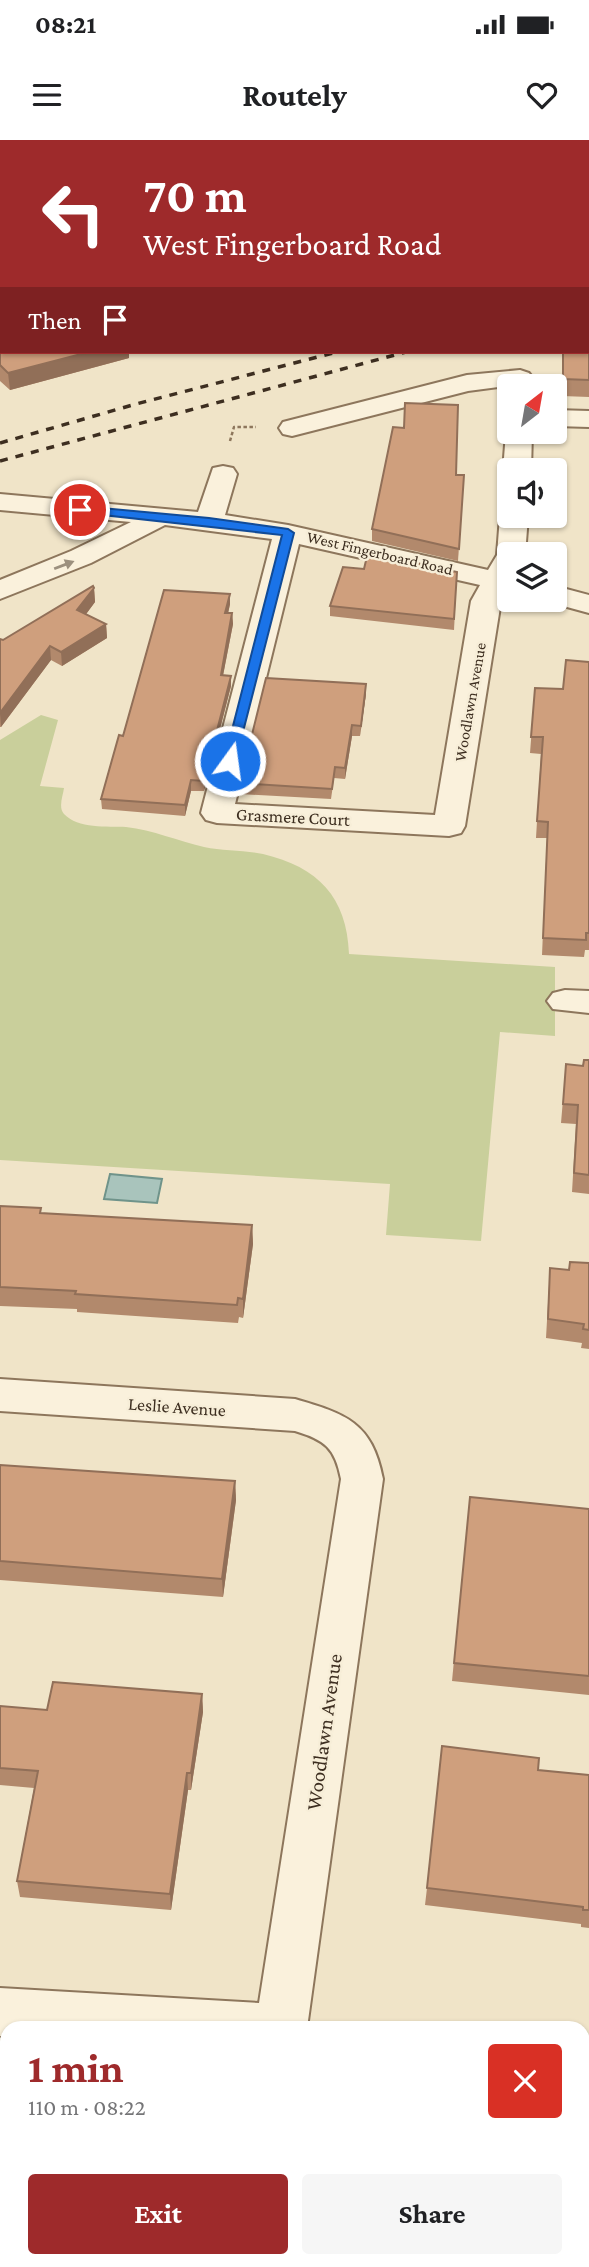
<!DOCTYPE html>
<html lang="en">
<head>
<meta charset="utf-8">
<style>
	body { margin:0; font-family:"Crimson Pro",serif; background:#f6f6f6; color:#202124; height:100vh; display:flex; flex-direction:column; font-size:26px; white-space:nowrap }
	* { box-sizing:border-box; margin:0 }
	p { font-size:23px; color:#757577 }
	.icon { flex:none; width:38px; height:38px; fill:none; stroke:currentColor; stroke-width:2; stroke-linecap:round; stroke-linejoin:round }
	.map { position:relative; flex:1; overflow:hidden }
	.side { position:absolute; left:0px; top:1881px; width:590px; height:247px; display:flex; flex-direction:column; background:#fff; border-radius:21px 21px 0 0; box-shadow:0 2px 5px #0004 }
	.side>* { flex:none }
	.banner { position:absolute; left:0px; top:0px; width:590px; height:214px; box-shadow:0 2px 5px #0004; background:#9e2a2b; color:#fff; overflow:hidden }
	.needle { width:46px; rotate:31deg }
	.tools { position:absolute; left:497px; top:234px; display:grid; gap:14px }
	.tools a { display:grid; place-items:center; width:70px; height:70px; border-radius:7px; background:#fff; box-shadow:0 2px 5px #0004; font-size:35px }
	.pin { position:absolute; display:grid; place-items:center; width:60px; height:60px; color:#fff; margin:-30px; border:4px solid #fff; border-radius:50%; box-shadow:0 2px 7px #0007 }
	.me { position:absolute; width:77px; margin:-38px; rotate:14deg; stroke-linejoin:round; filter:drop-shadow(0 0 5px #0008) }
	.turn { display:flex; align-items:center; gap:24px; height:147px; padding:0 28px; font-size:32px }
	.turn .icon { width:91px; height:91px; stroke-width:2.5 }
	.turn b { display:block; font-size:49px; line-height:60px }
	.then { display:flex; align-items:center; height:66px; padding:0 28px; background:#0003; gap:14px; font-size:26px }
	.round { display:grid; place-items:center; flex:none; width:74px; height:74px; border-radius:7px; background:#f6f6f6 }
	.head { display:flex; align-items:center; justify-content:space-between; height:119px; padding:0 28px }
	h1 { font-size:42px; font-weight:700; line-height:52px; color:#9e2a2b }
	.action { display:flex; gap:14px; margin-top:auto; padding:14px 28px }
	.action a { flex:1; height:80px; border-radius:7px; background:#9e2a2b; color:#fff; font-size:28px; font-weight:700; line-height:80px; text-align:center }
	.action a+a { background:#f6f6f6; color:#202124 }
	.status { display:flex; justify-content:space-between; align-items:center; height:49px; padding:0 35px; background:#fff; direction:ltr }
	.status svg { height:19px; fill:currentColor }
	header { display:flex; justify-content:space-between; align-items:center; height:91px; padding:0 28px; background:#fff; font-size:32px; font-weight:700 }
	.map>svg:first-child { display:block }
</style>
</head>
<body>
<div class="status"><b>08:21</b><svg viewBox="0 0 49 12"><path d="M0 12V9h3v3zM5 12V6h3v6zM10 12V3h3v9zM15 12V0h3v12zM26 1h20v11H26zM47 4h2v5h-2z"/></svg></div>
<header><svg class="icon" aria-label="menu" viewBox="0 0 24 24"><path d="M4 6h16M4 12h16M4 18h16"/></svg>Routely<svg class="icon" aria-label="heart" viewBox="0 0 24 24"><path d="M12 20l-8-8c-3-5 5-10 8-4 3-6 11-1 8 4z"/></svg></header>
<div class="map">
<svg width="589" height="2127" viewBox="0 0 589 2127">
	<rect width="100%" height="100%" fill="#f0e4c8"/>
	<!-- green -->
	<path fill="#c9cf9b" d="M 41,575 L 58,580 L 40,646 L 64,648 C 63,656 58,667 64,674 C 78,689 107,686 126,687 C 153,690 178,701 204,707 C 223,711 244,710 263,714 C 318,727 347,757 349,814 L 555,827 L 555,896 L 500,892 L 481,1101 L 386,1095 L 390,1044 L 0,1020 L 0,600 Z"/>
	<!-- water -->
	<path fill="#a9c4bc" stroke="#6f938a" stroke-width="2" d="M 110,1034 L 162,1039 L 157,1063 L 104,1059 Z"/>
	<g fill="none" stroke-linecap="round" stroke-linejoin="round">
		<defs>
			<g id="minor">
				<path d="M 272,0 L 296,0 L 297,2 L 273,2 Z"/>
				<path d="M 515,0 L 537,0 L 514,2 Z"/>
				<path d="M 520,230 L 529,233 L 533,238 L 529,243 L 468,251 L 292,296 L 283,294 L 279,288 L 283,282 L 467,235 Z"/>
				<path d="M 555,270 L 589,271 L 589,287 L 555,286 Z"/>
				<path d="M 509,287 L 509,292 L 532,292 L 531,331 L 509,331 L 509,337 L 503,331 L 506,292 Z"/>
				<path d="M 223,326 L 233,328 L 237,334 L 225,375 L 288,385 L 488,430 L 497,415 L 500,376 L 504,370 L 509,369 L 509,376 L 528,376 L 525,415 L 509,415 L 509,452 L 506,451 L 501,461 L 465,686 L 461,693 L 449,696 L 217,683 L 206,680 L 201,673 L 272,399 L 165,385 L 91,423 L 0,459 L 0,440 L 71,411 L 131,382 L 0,370 L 0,354 L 198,372 L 213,328 ZM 299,404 L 480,445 L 471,461 L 435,675 L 235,664 Z"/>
				<path d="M 555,446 L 589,455 L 589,473 L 545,461 L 555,460 Z"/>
				<path d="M 565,850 L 589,851 L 589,873 L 553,869 L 547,861 L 553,853 Z"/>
				<path d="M 0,1239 L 295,1259 C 346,1274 372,1282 383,1339 L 307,1888 L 7,1888 L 7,1896 L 0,1896 L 0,1848 L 259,1863 L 341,1339 C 335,1308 325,1300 295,1291 L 0,1271 Z"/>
				<path d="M 583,1897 L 589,1898 L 589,1948 L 583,1947 Z"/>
				<path d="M 221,2121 L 277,2121 L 276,2127 L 220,2127 Z"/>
			</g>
		</defs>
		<!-- minor casing -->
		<use href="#minor" stroke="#8d765c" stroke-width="4"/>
		<!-- path -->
		<path stroke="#8d765c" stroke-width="2.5" stroke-dasharray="3.5 2.5" stroke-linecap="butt" d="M 230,301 L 234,287 L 256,287"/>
		<!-- minor -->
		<use href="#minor" fill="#faf1dc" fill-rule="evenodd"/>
		<!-- rail -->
		<g stroke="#3d2e20" stroke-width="3.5" stroke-dasharray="8 8" stroke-linecap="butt">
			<path d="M 0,303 L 136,264 L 337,212"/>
			<path d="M 0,321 L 406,212"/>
		</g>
	</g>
	<!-- wall -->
	<g fill="#b2896c">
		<path d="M 0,74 L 2,212 L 129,218 L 10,250 L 0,241 Z"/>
		<path d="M 589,187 L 589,257 L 562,256 L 562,212 L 588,212 Z"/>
		<path d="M 456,335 L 464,335 L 458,421 L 372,401 L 372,389 Z"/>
		<path d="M 364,429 L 457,432 L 454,490 L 330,476 L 330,466 Z"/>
		<path d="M 94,448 L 95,462 L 86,474 L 106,484 L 107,498 L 62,526 L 51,520 L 1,587 L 0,587 L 0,499 L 3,500 Z"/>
		<path d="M 230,454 L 230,464 L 228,473 L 232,473 L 233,484 L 223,535 L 231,536 L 231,546 L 204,651 L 191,651 L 185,676 L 102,669 L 101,659 L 123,596 Z"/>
		<path d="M 589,522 L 589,810 L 585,810 L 584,817 L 542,815 L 547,698 L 536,698 L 541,614 L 530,613 L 535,548 L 563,549 Z"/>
		<path d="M 366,554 L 360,596 L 352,596 L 345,639 L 334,638 L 331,659 L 240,654 L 240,643 Z"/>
		<path d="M 589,920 L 589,1054 L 572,1052 L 576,984 L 561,983 L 566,924 L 583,926 Z"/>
		<path d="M 0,1066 L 41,1068 L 41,1073 L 252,1085 L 253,1104 L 243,1178 L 239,1177 L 238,1183 L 77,1172 L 77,1169 L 0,1166 Z"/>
		<path d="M 589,1123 L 589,1209 L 581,1208 L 582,1203 L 546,1198 L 550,1128 L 569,1130 Z"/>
		<path d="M 0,1325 L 235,1341 L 236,1360 L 223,1457 L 0,1440 Z"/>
		<path d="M 470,1357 L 589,1369 L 589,1555 L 452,1541 Z"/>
		<path d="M 202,1554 L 203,1572 L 191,1650 L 188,1650 L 171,1770 L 20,1757 L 17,1741 L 34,1648 L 0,1645 L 0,1566 L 47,1570 Z"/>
		<path d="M 538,1630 L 589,1635 L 589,1788 L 581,1787 L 581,1784 L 425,1765 L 427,1748 Z"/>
	</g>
	<!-- shaded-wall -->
	<g fill="#916f58">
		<path d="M 1,56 L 2,72 L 0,73 L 0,57 Z"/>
		<rect x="0" y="160" width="2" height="17"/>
		<path d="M 89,212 L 129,212 L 129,218 L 10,250 L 8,233 Z"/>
		<path d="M 94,448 L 95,462 L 78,485 L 77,470 Z"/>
		<path d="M 230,454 L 230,464 L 226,483 L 225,473 Z"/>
		<path d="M 232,473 L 233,484 L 221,546 L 221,535 Z"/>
		<path d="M 106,484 L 107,498 L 62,526 L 61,512 Z"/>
		<path d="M 50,506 L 51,520 L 1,587 L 0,573 Z"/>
		<path d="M 231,536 L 231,546 L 204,651 L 204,641 Z"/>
		<path d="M 366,544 L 366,554 L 360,596 L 361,586 Z"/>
		<path d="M 352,585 L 352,596 L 345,639 L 345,628 Z"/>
		<path d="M 191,640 L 191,651 L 185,676 L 185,665 Z"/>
		<path d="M 252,1085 L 253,1104 L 243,1178 L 243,1159 Z"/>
		<path d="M 235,1341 L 236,1360 L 223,1457 L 222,1439 Z"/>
		<path d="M 202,1554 L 203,1572 L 191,1650 L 191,1633 Z"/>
		<path d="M 187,1633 L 188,1650 L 171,1770 L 170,1754 Z"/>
		<path d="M 110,2121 L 114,2121 L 113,2127 L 109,2127 Z"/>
	</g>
	<!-- building -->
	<g fill="#cf9f7d" stroke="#916f58" stroke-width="2">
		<path d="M 0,0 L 234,0 L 236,2 L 2,2 L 2,64 L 1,56 L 0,57 Z"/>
		<rect x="373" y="0" width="94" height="2"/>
		<path d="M 578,0 L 589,0 L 589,95 L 588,95 L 588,2 L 578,2 Z"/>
		<path d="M 0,74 L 2,75 L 2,160 L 0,160 Z"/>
		<path d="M 2,176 L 2,212 L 89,212 L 8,233 L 0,225 L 0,177 Z"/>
		<path d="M 588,186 L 589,187 L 589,240 L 563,239 L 563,212 L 588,212 Z"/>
		<path d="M 405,263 L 458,265 L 456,335 L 464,335 L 459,409 L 372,389 L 393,287 L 404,288 Z"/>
		<path d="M 368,412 L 457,432 L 454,479 L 330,466 L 343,427 L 364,429 Z"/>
		<path d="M 93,446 L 94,448 L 77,470 L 106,484 L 61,512 L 50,506 L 0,573 L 0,499 L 3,500 Z"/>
		<path d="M 164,450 L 230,454 L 225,473 L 232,473 L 221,535 L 231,536 L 204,641 L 191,640 L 185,665 L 101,659 L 119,595 L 123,596 Z"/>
		<path d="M 566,520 L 589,522 L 589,793 L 586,793 L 586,800 L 543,798 L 548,682 L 537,681 L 543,597 L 531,597 L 535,548 L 563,549 Z"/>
		<path d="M 266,538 L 366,544 L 361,586 L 352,585 L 345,628 L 335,627 L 332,649 L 240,643 Z"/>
		<path d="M 584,920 L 589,920 L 589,1035 L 574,1033 L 578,965 L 563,964 L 566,924 L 583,926 Z"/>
		<path d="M 0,1066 L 41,1068 L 40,1073 L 252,1085 L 243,1159 L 238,1158 L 237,1165 L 75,1154 L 76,1151 L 0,1147 Z"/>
		<path d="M 570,1122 L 589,1123 L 589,1190 L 583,1189 L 584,1184 L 548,1179 L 550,1128 L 569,1130 Z"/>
		<path d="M 0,1325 L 235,1341 L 222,1439 L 0,1421 Z"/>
		<path d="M 470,1357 L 589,1369 L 589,1536 L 454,1523 Z"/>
		<path d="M 53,1542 L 202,1554 L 191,1633 L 187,1633 L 170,1754 L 17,1741 L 38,1631 L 0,1628 L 0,1566 L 47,1570 Z"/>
		<path d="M 442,1606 L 539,1618 L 538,1630 L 589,1635 L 589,1770 L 583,1770 L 583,1767 L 427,1748 Z"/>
		<path d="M 0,1980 L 7,1980 L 7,2121 L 110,2121 L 109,2127 L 0,2127 Z"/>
		<path d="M 583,2029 L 589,2029 L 589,2127 L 387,2127 L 387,2121 L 583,2121 Z"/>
	</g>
	<!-- one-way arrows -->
	<defs><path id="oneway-solid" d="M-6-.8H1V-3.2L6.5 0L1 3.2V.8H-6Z" transform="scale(1.75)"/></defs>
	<use fill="#9c907e" href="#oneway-solid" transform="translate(64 425) rotate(-21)"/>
	<!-- route -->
	<path fill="#1a73e8" stroke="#114b97" stroke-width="2" d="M 80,366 L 209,378 L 288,389 L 294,393 L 235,623 L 230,624 L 224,621 L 282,395 L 76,372 L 76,367 Z"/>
	<g text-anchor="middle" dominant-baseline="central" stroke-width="5" stroke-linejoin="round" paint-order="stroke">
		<!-- far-street labels -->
		<g font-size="16" fill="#3d2e20" stroke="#f7eed8">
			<text transform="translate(380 413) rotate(13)">West Fingerboard Road</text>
			<text transform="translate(470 562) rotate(-80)">Woodlawn Avenue</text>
		</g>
		<!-- street labels -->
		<g font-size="18" fill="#3d2e20" stroke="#f7eed8">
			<text transform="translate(293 677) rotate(3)">Grasmere Court</text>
			<text transform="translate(177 1267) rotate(4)">Leslie Avenue</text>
		</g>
		<!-- near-street labels -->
		<g font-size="21" fill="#3d2e20" stroke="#f7eed8">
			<text transform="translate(324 1592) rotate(-82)">Woodlawn Avenue</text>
		</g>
	</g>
</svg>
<div class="tools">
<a><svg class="needle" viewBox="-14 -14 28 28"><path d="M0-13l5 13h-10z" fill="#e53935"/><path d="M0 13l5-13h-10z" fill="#757577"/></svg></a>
<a><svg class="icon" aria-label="sound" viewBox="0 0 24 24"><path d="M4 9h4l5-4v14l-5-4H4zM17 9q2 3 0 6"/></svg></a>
<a><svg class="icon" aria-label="layers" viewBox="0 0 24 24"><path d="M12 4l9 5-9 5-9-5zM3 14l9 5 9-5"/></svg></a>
</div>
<div class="pin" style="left:80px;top:370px;background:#d93025"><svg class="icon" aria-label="arrive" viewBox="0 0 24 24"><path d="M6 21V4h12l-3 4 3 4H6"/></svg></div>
<svg class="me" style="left:230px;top:621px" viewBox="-20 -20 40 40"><circle r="17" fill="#1a73e8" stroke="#fff" stroke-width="3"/><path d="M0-11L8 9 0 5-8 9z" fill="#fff"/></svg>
<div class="banner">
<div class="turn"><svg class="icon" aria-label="left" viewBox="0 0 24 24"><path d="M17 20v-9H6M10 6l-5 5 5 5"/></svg><div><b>70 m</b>West Fingerboard Road</div></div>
<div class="then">Then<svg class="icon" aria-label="arrive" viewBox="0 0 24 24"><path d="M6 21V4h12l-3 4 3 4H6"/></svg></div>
</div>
<section class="side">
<div class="head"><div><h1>1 min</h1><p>110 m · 08:22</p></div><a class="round" style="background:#d93025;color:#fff"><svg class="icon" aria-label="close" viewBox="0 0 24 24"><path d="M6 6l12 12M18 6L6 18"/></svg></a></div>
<div class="action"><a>Exit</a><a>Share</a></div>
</section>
</div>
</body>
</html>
